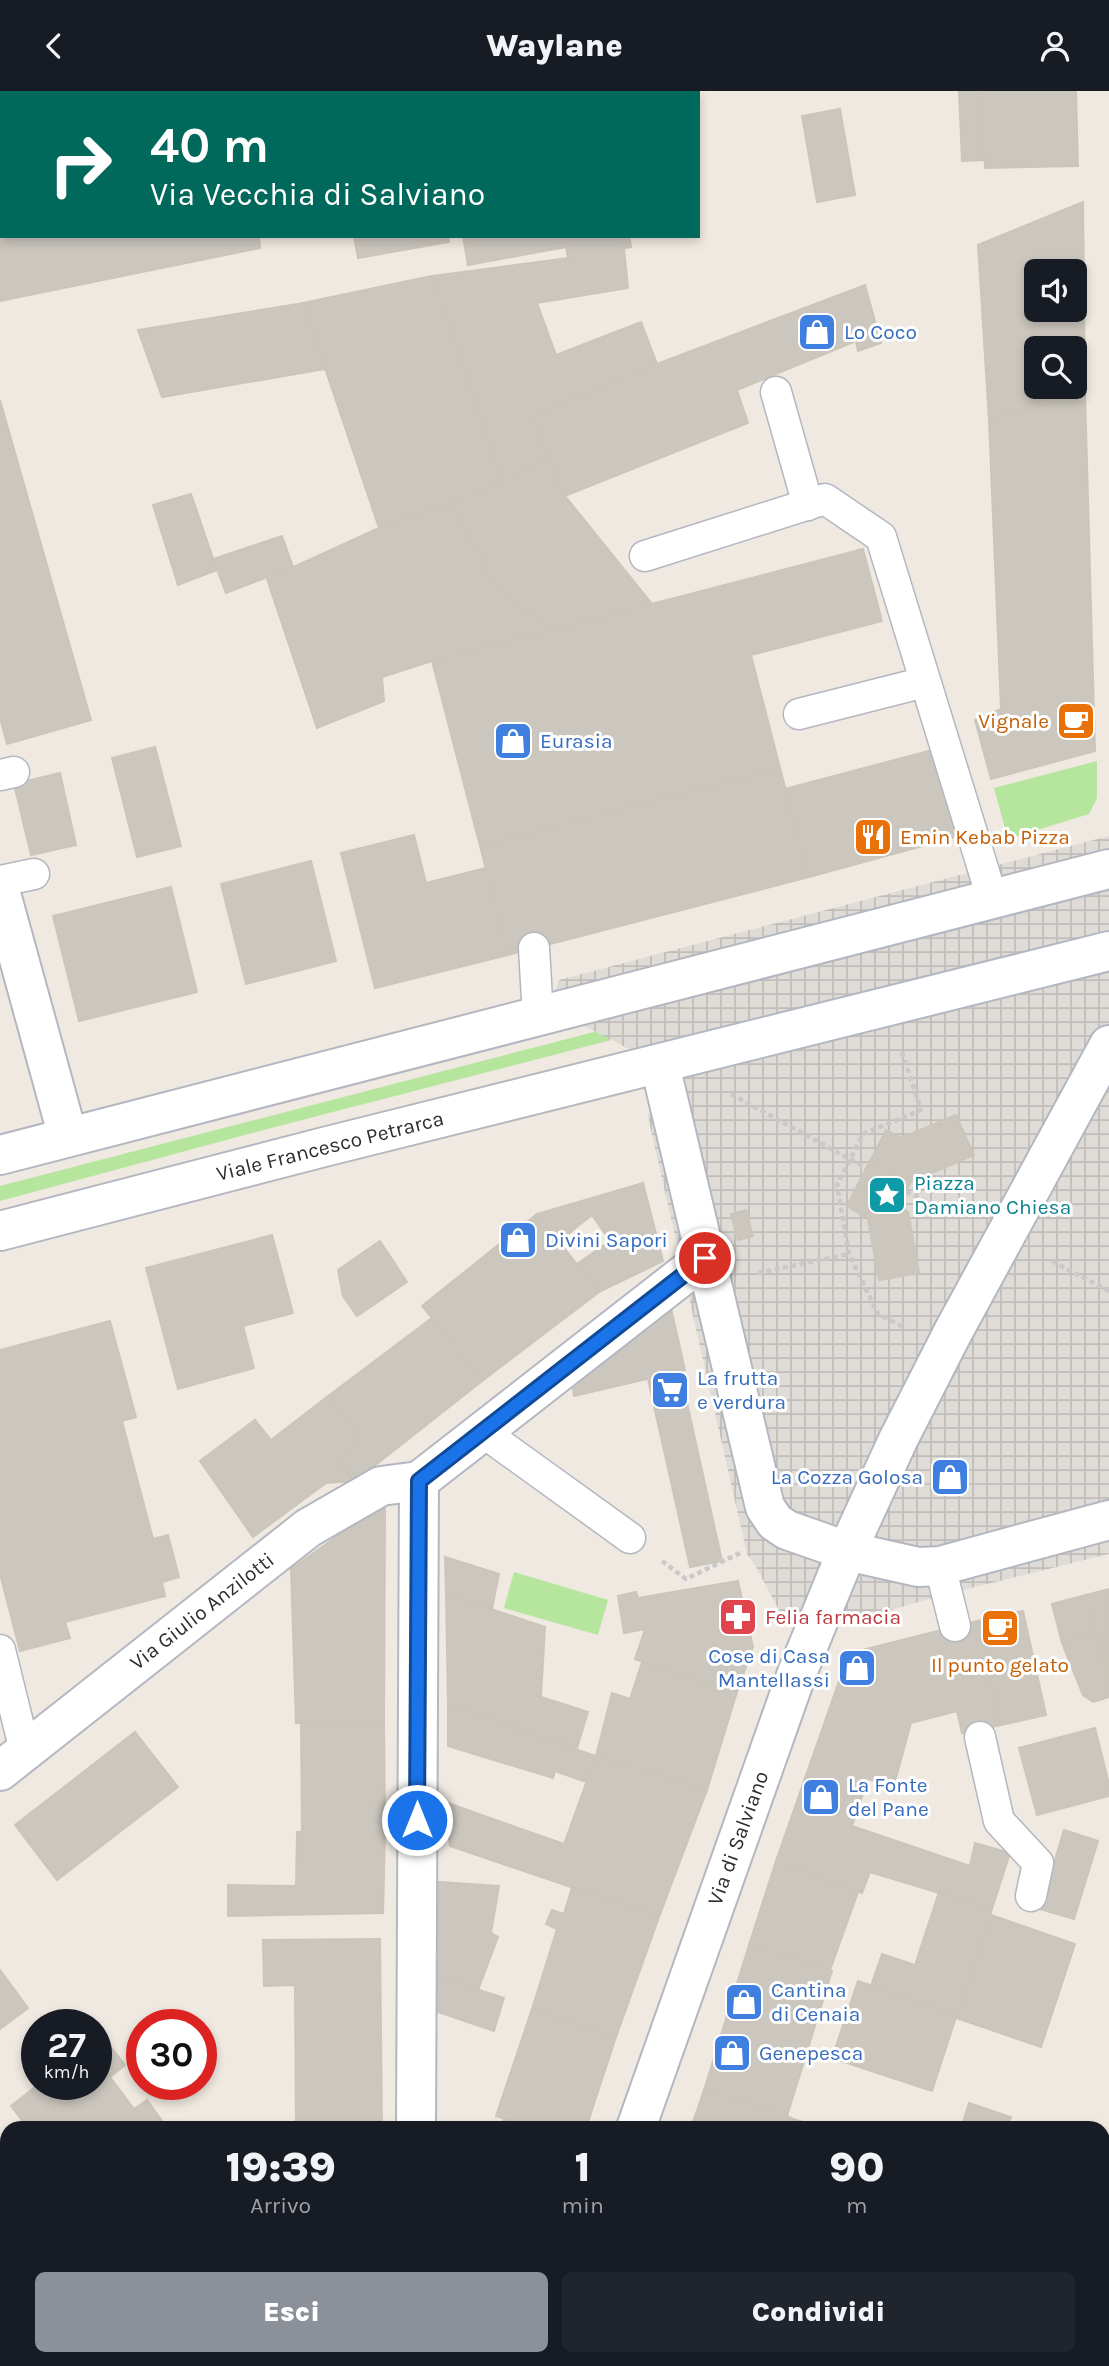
<!DOCTYPE html>
<html lang="it">
<head>
<meta charset="utf-8">
<style>
	body { margin:0; font-family:Karla,sans-serif; background:#20242c; color:#f1f3f6; height:100vh; display:flex; flex-direction:column; font-size:26px; white-space:nowrap }
	* { box-sizing:border-box; margin:0 }
	p { font-size:23px; color:#9ea1a6 }
	.icon { flex:none; width:38px; height:38px; fill:none; stroke:currentColor; stroke-width:2; stroke-linecap:round; stroke-linejoin:round }
	.map { position:relative; flex:1; overflow:hidden }
	.details { position:absolute; left:0px; top:2030px; width:1110px; height:245px; display:flex; flex-direction:column; background:#171b24; border-radius:21px 21px 0 0; box-shadow:0 4px 10px #0003 }
	.details>* { flex:none }
	.hud { position:absolute; left:0px; top:0px; width:700px; height:147px; box-shadow:0 4px 10px #0003; background:#00695c; color:#fff; overflow:hidden }
	.buttons { position:absolute; left:1024px; top:168px; display:grid; gap:14px }
	.buttons a { display:grid; place-items:center; width:63px; height:63px; border-radius:10px; background:#171b24; box-shadow:0 4px 10px #0003; font-size:35px }
	.speed { position:absolute; left:21px; top:1918px; display:flex; gap:14px; font-size:35px; font-weight:700; text-align:center }
	.speed>* { display:grid; place-content:center; width:91px; height:91px; border-radius:50%; background:#171b24; box-shadow:0 4px 10px #0003; line-height:1 }
	.speed small { font-size:18px; font-weight:400 }
	.speed .limit { border:10px solid #d22; background:#fff; color:#111 }
	.pin { position:absolute; display:grid; place-items:center; width:60px; height:60px; color:#fff; margin:-30px; border:4px solid #fff; border-radius:50%; box-shadow:0 2px 7px #0007 }
	.me { position:absolute; width:77px; margin:-38px; rotate:0deg; stroke-linejoin:round; filter:drop-shadow(0 0 5px #0008) }
	.turn { display:flex; align-items:center; gap:24px; height:147px; padding:0 35px; font-size:32px }
	.turn .icon { width:91px; height:91px; stroke-width:2.5 }
	.turn b { display:block; font-size:49px; line-height:60px }
	.eta { display:flex; justify-content:space-evenly; align-items:center; height:119px; text-align:center }
	.eta b { font-size:42px; font-weight:800; line-height:49px }
	.action { display:flex; gap:14px; margin-top:auto; padding:14px 35px }
	.action a { flex:1; height:80px; border-radius:10px; background:#8c9099; color:#fff; font-size:28px; font-weight:800; line-height:80px; text-align:center }
	.action a+a { background:#20242c; color:#f1f3f6 }
	header { display:flex; justify-content:space-between; align-items:center; height:91px; padding:0 35px; background:#171b24; font-size:32px; font-weight:800 }
	.map>svg:first-child { display:block }
</style>
</head>
<body>
<header><svg class="icon" aria-label="back" viewBox="0 0 24 24"><path d="M15 5l-7 7 7 7"/></svg>Waylane<svg class="icon" aria-label="person" viewBox="0 0 24 24"><circle cx="12" cy="8" r="4"/><path d="M4 21q1-7 8-7t8 7"/></svg></header>
<div class="map">
<svg width="1109" height="2275" viewBox="0 0 1109 2275">
	<defs>
		<pattern id="plaza-grid" width="8" height="8" patternUnits="userSpaceOnUse" patternTransform="scale(1.75)"><rect width="8" height="8" fill="#dfdcd8"/><path d="M0 4h8M4 0v8" fill="none" stroke="#c0bdba"/></pattern>
	</defs>
	<rect width="100%" height="100%" fill="#efe9e1"/>
	<!-- green -->
	<g fill="#b6e59e">
		<path d="M 1097,670 L 1097,707 L 1089,723 L 1008,748 L 994,697 Z"/>
		<path d="M 991,838 L 994,850 L 275,1036 L 0,1110 L 0,1095 Z"/>
		<path d="M 514,1481 L 608,1509 L 598,1544 L 504,1517 Z"/>
	</g>
	<!-- plaza -->
	<path fill="url(#plaza-grid)" d="M 1109,745 L 1109,1463 L 947,1503 L 814,1541 L 784,1529 L 755,1474 L 747,1463 L 648,1026 L 660,974 L 549,917 L 559,889 Z"/>
	<!-- building -->
	<g fill="#cbc7bf" stroke="#cbc5ba" stroke-width="2" fill-rule="evenodd">
		<path d="M 0,0 L 233,2 L 2,2 L 2,145 L 259,145 L 260,157 L 0,210 Z"/>
		<path d="M 301,0 L 430,0 L 420,2 Z"/>
		<path d="M 540,0 L 645,0 L 646,2 L 540,2 Z"/>
		<path d="M 959,0 L 982,0 L 984,69 L 962,70 Z"/>
		<path d="M 982,0 L 1076,0 L 1078,75 L 985,77 Z"/>
		<path d="M 840,18 L 855,104 L 817,111 L 802,25 Z"/>
		<path d="M 1083,111 L 1085,302 L 989,329 L 978,154 ZM 1036,180 L 1074,180 L 1074,219 L 1036,219 ZM 1036,257 L 1074,257 L 1074,296 L 1036,296 Z"/>
		<path d="M 354,145 L 448,145 L 449,151 L 358,167 Z"/>
		<path d="M 463,145 L 629,145 L 631,156 L 568,167 L 566,156 L 468,174 Z"/>
		<path d="M 624,157 L 628,197 L 537,212 L 556,264 L 641,231 L 657,273 L 532,325 L 548,365 L 502,393 L 432,185 L 568,167 Z"/>
		<path d="M 432,185 L 502,393 L 379,437 L 303,212 Z"/>
		<path d="M 865,194 L 881,252 L 858,260 L 856,250 L 737,299 L 748,332 L 565,405 L 532,325 L 657,273 Z"/>
		<path d="M 303,212 L 325,278 L 162,306 L 138,239 Z"/>
		<path d="M 1085,302 L 1095,660 L 991,688 L 975,629 L 1001,618 L 989,329 Z"/>
		<path d="M 0,309 L 91,629 L 7,653 L 0,627 Z"/>
		<path d="M 548,365 L 565,405 L 652,513 L 550,540 L 483,483 L 489,476 L 448,412 L 502,393 Z"/>
		<path d="M 191,403 L 217,479 L 178,494 L 153,414 Z"/>
		<path d="M 448,412 L 489,476 L 483,483 L 550,540 L 432,570 L 382,586 L 384,610 L 317,637 L 267,488 L 379,437 Z"/>
		<path d="M 282,445 L 293,476 L 226,502 L 213,468 Z"/>
		<path d="M 863,458 L 882,530 L 751,564 L 780,677 L 480,755 L 432,570 Z"/>
		<path d="M 155,656 L 181,755 L 137,766 L 112,667 Z"/>
		<path d="M 936,658 L 959,745 L 809,786 L 785,698 Z"/>
		<path d="M 780,677 L 809,786 L 508,864 L 480,755 Z"/>
		<path d="M 60,682 L 76,754 L 31,764 L 14,693 Z"/>
		<path d="M 414,744 L 426,792 L 486,777 L 508,864 L 375,897 L 341,762 Z"/>
		<path d="M 311,770 L 336,870 L 246,893 L 221,793 Z"/>
		<path d="M 171,796 L 197,901 L 79,930 L 53,825 Z"/>
		<path d="M 956,1024 L 974,1064 L 911,1091 L 870,1070 L 886,1039 L 901,1047 Z"/>
		<path d="M 870,1070 L 911,1091 L 898,1116 L 857,1095 Z"/>
		<path d="M 643,1092 L 663,1170 L 599,1201 L 577,1173 L 610,1150 L 592,1124 L 559,1150 L 537,1123 Z"/>
		<path d="M 857,1095 L 908,1121 L 919,1182 L 879,1189 L 868,1128 L 847,1115 Z"/>
		<path d="M 746,1119 L 753,1145 L 738,1149 L 731,1123 Z"/>
		<path d="M 537,1123 L 599,1201 L 482,1290 L 422,1215 Z"/>
		<path d="M 272,1144 L 293,1222 L 243,1235 L 254,1277 L 178,1298 L 146,1177 Z"/>
		<path d="M 380,1150 L 407,1191 L 357,1225 L 343,1205 L 338,1179 Z"/>
		<path d="M 669,1208 L 685,1279 L 574,1305 L 571,1282 L 596,1267 L 619,1262 L 616,1247 Z"/>
		<path d="M 432,1227 L 482,1290 L 355,1390 L 337,1368 L 361,1347 L 327,1306 Z"/>
		<path d="M 110,1230 L 136,1326 L 122,1330 L 153,1448 L 168,1444 L 179,1486 L 162,1491 L 165,1505 L 65,1531 L 70,1547 L 20,1560 L 0,1483 L 0,1259 Z"/>
		<path d="M 680,1280 L 722,1470 L 690,1476 L 648,1288 Z"/>
		<path d="M 327,1306 L 361,1347 L 337,1368 L 355,1390 L 326,1392 L 253,1446 L 200,1370 L 255,1329 L 271,1349 Z"/>
		<path d="M 944,1372 L 963,1380 L 954,1403 L 934,1395 Z"/>
		<path d="M 385,1411 L 384,1632 L 296,1632 L 291,1478 Z"/>
		<path d="M 445,1466 L 499,1483 L 492,1518 L 446,1503 Z"/>
		<path d="M 738,1490 L 753,1556 L 737,1601 L 635,1568 L 645,1538 L 624,1542 L 618,1505 L 636,1501 L 638,1507 Z"/>
		<path d="M 1109,1498 L 1109,1589 L 1107,1589 L 1086,1504 Z"/>
		<path d="M 446,1503 L 545,1536 L 541,1606 L 588,1621 L 577,1657 L 448,1614 Z"/>
		<path d="M 1086,1504 L 1096,1544 L 1062,1552 L 1052,1513 Z"/>
		<path d="M 1023,1520 L 1046,1624 L 1001,1634 L 977,1530 Z"/>
		<path d="M 977,1530 L 1001,1634 L 962,1642 L 957,1620 L 911,1632 L 894,1694 L 868,1688 L 852,1735 L 970,1775 L 975,1752 L 1010,1762 L 992,1818 L 870,1781 L 862,1802 L 776,1770 L 843,1579 L 854,1561 Z"/>
		<path d="M 1096,1544 L 1109,1589 L 1109,1606 L 1093,1611 L 1083,1604 L 1062,1552 Z"/>
		<path d="M 642,1571 L 737,1601 L 707,1699 L 596,1665 L 612,1602 L 630,1608 Z"/>
		<path d="M 448,1614 L 596,1665 L 586,1691 L 555,1680 L 553,1687 L 448,1655 Z"/>
		<path d="M 301,1632 L 384,1632 L 385,1741 L 302,1741 Z"/>
		<path d="M 1095,1637 L 1109,1693 L 1109,1705 L 1037,1724 L 1019,1657 Z"/>
		<path d="M 135,1641 L 178,1696 L 57,1789 L 15,1734 Z"/>
		<path d="M 596,1665 L 707,1699 L 659,1826 L 450,1755 L 445,1711 L 564,1753 Z"/>
		<path d="M 1064,1739 L 1098,1750 L 1074,1828 L 1040,1818 Z"/>
		<path d="M 297,1741 L 385,1741 L 383,1822 L 228,1825 L 228,1794 L 296,1795 Z"/>
		<path d="M 776,1770 L 858,1801 L 830,1879 L 749,1854 Z"/>
		<path d="M 439,1791 L 499,1795 L 491,1842 L 498,1846 L 478,1899 L 436,1885 Z"/>
		<path d="M 572,1796 L 659,1826 L 616,1946 L 532,1918 L 557,1838 L 546,1833 L 552,1819 L 564,1823 Z"/>
		<path d="M 939,1801 L 992,1818 L 957,1923 L 871,1895 L 882,1863 L 915,1874 Z"/>
		<path d="M 991,1824 L 1075,1853 L 1041,1956 L 956,1927 Z"/>
		<path d="M 380,1848 L 382,2037 L 296,2037 L 295,1894 L 264,1895 L 263,1849 Z"/>
		<path d="M 749,1854 L 832,1880 L 787,2025 L 704,1999 Z"/>
		<path d="M 0,1879 L 28,1917 L 0,1938 Z"/>
		<path d="M 436,1885 L 504,1907 L 494,1940 L 435,1920 Z"/>
		<path d="M 858,1890 L 957,1923 L 932,2000 L 832,1967 Z"/>
		<path d="M 532,1918 L 616,1946 L 586,2037 L 535,2037 L 496,2025 Z"/>
		<path d="M 102,1945 L 125,1974 L 110,1986 L 134,2018 L 147,2009 L 165,2034 L 161,2037 L 28,2037 L 11,2015 L 39,1993 L 96,1993 L 96,1949 Z"/>
		<path d="M 704,1999 L 787,2025 L 793,2028 L 790,2037 L 691,2037 Z"/>
		<path d="M 969,2012 L 1011,2026 L 1007,2037 L 961,2037 Z"/>
		<path d="M 504,2028 L 535,2037 L 502,2037 Z"/>
		<path d="M 793,2028 L 822,2037 L 790,2037 Z"/>
		<path d="M 0,2174 L 7,2176 L 7,2187 L 0,2209 Z"/>
		<rect x="299" y="2268" width="85" height="7"/>
		<path d="M 610,2268 L 715,2268 L 713,2275 L 608,2275 Z"/>
		<path d="M 898,2268 L 939,2268 L 936,2275 L 896,2275 Z"/>
	</g>
	<g fill="none" stroke-linecap="round" stroke-linejoin="round">
		<defs>
			<g id="service">
				<path d="M 776,301 L 808,414"/>
				<path d="M 645,465 L 825,408 L 881,446 L 993,810"/>
				<path d="M 799,623 L 925,591"/>
				<path d="M 0,684 L 14,681"/>
				<path d="M 0,790 L 34,783"/>
				<path d="M 534,857 L 538,926"/>
				<path d="M 483,1341 L 630,1447"/>
				<path d="M 940,1475 L 955,1535"/>
				<path d="M 0,1559 L 25,1660"/>
				<path d="M 980,1646 L 999,1730 L 1038,1772 L 1031,1805"/>
				<path d="M 1102,2095 L 1109,2093"/>
				<path d="M 1102,2157 L 1109,2186"/>
			</g>
			<g id="minor">
				<path d="M 468,0 L 468,2"/>
				<path d="M 0,799 L 68,1046"/>
				<path d="M 660,974 L 765,1416 L 775,1431 L 787,1439 L 847,1460 L 918,1476 L 940,1475 L 1109,1429"/>
				<path d="M 0,1680 L 308,1437 L 381,1395 L 419,1390"/>
				<path d="M 416,2037 L 419,1390 L 705,1167"/>
				<path d="M 636,2037 L 797,1582 L 847,1460 L 898,1349 L 953,1241 L 1109,954"/>
				<path d="M 0,2103 L 7,2111"/>
				<path d="M 136,2268 L 142,2275"/>
				<path d="M 416,2275 L 416,2268"/>
				<path d="M 554,2275 L 556,2268"/>
			</g>
			<g id="secondary">
				<path d="M 0,1064 L 1109,778"/>
				<path d="M 0,1140 L 328,1055 L 1109,860"/>
			</g>
		</defs>
		<!-- service casing -->
		<use href="#service" stroke="#b4b7c1" stroke-width="33"/>
		<!-- minor casing -->
		<use href="#minor" stroke="#b4b7c1" stroke-width="42"/>
		<!-- secondary casing -->
		<use href="#secondary" stroke="#b4b7c1" stroke-width="42"/>
		<!-- path -->
		<g stroke="#c9c9c9" stroke-width="4.5" stroke-dasharray="5 3.5" stroke-linecap="butt">
			<path d="M 902,961 L 921,1019 L 863,1043 L 837,1094 L 849,1163 L 878,1223 L 906,1237"/>
			<path d="M 731,1003 L 866,1077"/>
			<path d="M 906,1101 L 962,1126"/>
			<path d="M 1052,1170 L 1109,1200"/>
			<path d="M 758,1182 L 849,1163"/>
			<path d="M 662,1470 L 686,1488 L 742,1461"/>
		</g>
		<!-- service -->
		<use href="#service" stroke="#fff" stroke-width="30"/>
		<!-- minor -->
		<use href="#minor" stroke="#fff" stroke-width="38"/>
		<!-- secondary -->
		<use href="#secondary" stroke="#fff" stroke-width="38"/>
	</g>
	<g fill="none" stroke-linecap="round" stroke-linejoin="round">
		<defs>
			<path id="route" d="M 417,1729 L 419,1390 L 705,1167"/>
		</defs>
		<!-- route casing -->
		<use href="#route" stroke="#114b97" stroke-width="18"/>
		<!-- route -->
		<use href="#route" stroke="#1a73e8" stroke-width="12"/>
	</g>
	<!-- icons -->
	<defs>
		<symbol id="shop-square" viewBox="-11 -11 22 22"><rect x="-9" y="-9" width="18" height="18" rx="4" fill="#3f7fe0" stroke="#fff"/><path d="M-5-2.5h2.3a2.7 3.5 0 0 1 5.4 0H5L5.5 6h-11ZM-1.5-2.5h3a1.5 2.3 0 0 0-3 0Z" fill="#fff"/></symbol>
		<symbol id="cafe-square" viewBox="-11 -11 22 22"><rect x="-9" y="-9" width="18" height="18" rx="4" fill="#e8710a" stroke="#fff"/><path d="M-5.5-4.5H6V0H3Q3 3.5 0 3.5H-2.5Q-5.5 3.5-5.5 0ZM3-3.2v2h1.7v-2ZM-6 4.5H4V6H-6Z" fill="#fff"/></symbol>
		<symbol id="restaurant-square" viewBox="-11 -11 22 22"><rect x="-9" y="-9" width="18" height="18" rx="4" fill="#e8710a" stroke="#fff"/><path d="M-5-6h1v4h1v-4h1v4h1v-4h1v5L-1.5 .5V6h-2V.5L-5-1ZM5-6V6H3V1.5H1.5Q1.5-4 5-6Z" fill="#fff"/></symbol>
		<symbol id="sight-square" viewBox="-11 -11 22 22"><rect x="-9" y="-9" width="18" height="18" rx="4" fill="#0f9aa8" stroke="#fff"/><path d="M0-6L1.8-2.2L6-1.7L2.9 1.2L3.7 5.4L0 3.3L-3.7 5.4L-2.9 1.2L-6-1.7L-1.8-2.2Z" fill="#fff"/></symbol>
		<symbol id="supermarket-square" viewBox="-11 -11 22 22"><rect x="-9" y="-9" width="18" height="18" rx="4" fill="#3f7fe0" stroke="#fff"/><path d="M-6-5.5h2.5l.6 2H6L4.5 2H-2.5L-4.4-4H-6ZM-1.5 3.2a1.3 1.3 0 1 0 .1 0ZM3 3.2a1.3 1.3 0 1 0 .1 0Z" fill="#fff"/></symbol>
		<symbol id="pharmacy-square" viewBox="-11 -11 22 22"><rect x="-9" y="-9" width="18" height="18" rx="4" fill="#e0444e" stroke="#fff"/><path d="M-2-6h4v4h4v4h-4v4h-4v-4h-4v-4h4Z" fill="#fff"/></symbol>
	</defs>
	<g fill-rule="evenodd">
		<use href="#shop-square" x="795" y="219" width="44" height="44"/>
		<use href="#cafe-square" x="1054" y="608" width="44" height="44"/>
		<use href="#shop-square" x="491" y="628" width="44" height="44"/>
		<use href="#restaurant-square" x="851" y="724" width="44" height="44"/>
		<use href="#sight-square" x="865" y="1082" width="44" height="44"/>
		<use href="#shop-square" x="496" y="1127" width="44" height="44"/>
		<use href="#supermarket-square" x="648" y="1277" width="44" height="44"/>
		<use href="#shop-square" x="928" y="1364" width="44" height="44"/>
		<use href="#pharmacy-square" x="716" y="1504" width="44" height="44"/>
		<use href="#cafe-square" x="978" y="1515" width="44" height="44"/>
		<use href="#shop-square" x="835" y="1555" width="44" height="44"/>
		<use href="#shop-square" x="799" y="1684" width="44" height="44"/>
		<use href="#shop-square" x="722" y="1889" width="44" height="44"/>
		<use href="#shop-square" x="710" y="1940" width="44" height="44"/>
	</g>
	<g text-anchor="middle" dominant-baseline="central" stroke-width="6" stroke-linejoin="round" paint-order="stroke">
		<!-- shop labels -->
		<g font-size="21" fill="#366cbe" stroke="#fff" text-anchor="start">
			<text x="844" y="241">Lo Coco</text>
			<text x="540" y="650">Eurasia</text>
			<text x="545" y="1149">Divini Sapori</text>
			<text x="697" y="1287">La frutta<tspan x="697" dy="24">e verdura</tspan></text>
			<text x="923" y="1386" text-anchor="end">La Cozza Golosa</text>
			<text x="830" y="1565" text-anchor="end">Cose di Casa<tspan x="830" dy="24">Mantellassi</tspan></text>
			<text x="848" y="1694">La Fonte<tspan x="848" dy="24">del Pane</tspan></text>
			<text x="771" y="1899">Cantina<tspan x="771" dy="24">di Cenaia</tspan></text>
			<text x="759" y="1962">Genepesca</text>
		</g>
		<!-- food labels -->
		<g font-size="21" fill="#c56008" stroke="#fff" text-anchor="end">
			<text x="1049" y="630">Vignale</text>
			<text x="900" y="746" text-anchor="start">Emin Kebab Pizza</text>
			<text x="1000" y="1574" text-anchor="middle">Il punto gelato</text>
		</g>
		<!-- street labels -->
		<g font-size="21" fill="#2e2e2e" stroke="#fff">
			<text transform="translate(330 1055) rotate(-14)">Viale Francesco Petrarca</text>
			<text transform="translate(202 1520) rotate(-38)">Via Giulio Anzilotti</text>
			<text transform="translate(738 1747) rotate(-70)">Via di Salviano</text>
		</g>
		<!-- culture labels -->
		<g font-size="21" fill="#0d838f" stroke="#fff" text-anchor="start">
			<text x="914" y="1092">Piazza<tspan x="914" dy="24">Damiano Chiesa</tspan></text>
		</g>
		<!-- health labels -->
		<g font-size="21" fill="#be3a42" stroke="#fff" text-anchor="start">
			<text x="765" y="1526">Felia farmacia</text>
		</g>
	</g>
</svg>
<div class="buttons">
<a><svg class="icon" aria-label="sound" viewBox="0 0 24 24"><path d="M4 9h4l5-4v14l-5-4H4zM17 9q2 3 0 6"/></svg></a>
<a><svg class="icon" aria-label="search" viewBox="0 0 24 24"><circle cx="10" cy="10" r="6"/><path d="M15 15l6 6"/></svg></a>
</div>
<div class="speed"><div>27<small>km/h</small></div><div class="limit">30</div></div>
<div class="pin" style="left:705px;top:1167px;background:#d93025"><svg class="icon" aria-label="arrive" viewBox="0 0 24 24"><path d="M6 21V4h12l-3 4 3 4H6"/></svg></div>
<svg class="me" style="left:417px;top:1729px" viewBox="-20 -20 40 40"><circle r="17" fill="#1a73e8" stroke="#fff" stroke-width="3"/><path d="M0-11L8 9 0 5-8 9z" fill="#fff"/></svg>
<div class="hud">
<div class="turn"><svg class="icon" aria-label="right" viewBox="0 0 24 24"><path d="M7 20v-9h11M14 6l5 5-5 5"/></svg><div><b>40 m</b>Via Vecchia di Salviano</div></div>
</div>
<section class="details">
<div class="eta">
<div><b>19:39</b><p>Arrivo</p></div>
<div><b>1</b><p>min</p></div>
<div><b>90</b><p>m</p></div>
</div>
<div class="action"><a>Esci</a><a>Condividi</a></div>
</section>
</div>
</body>
</html>
